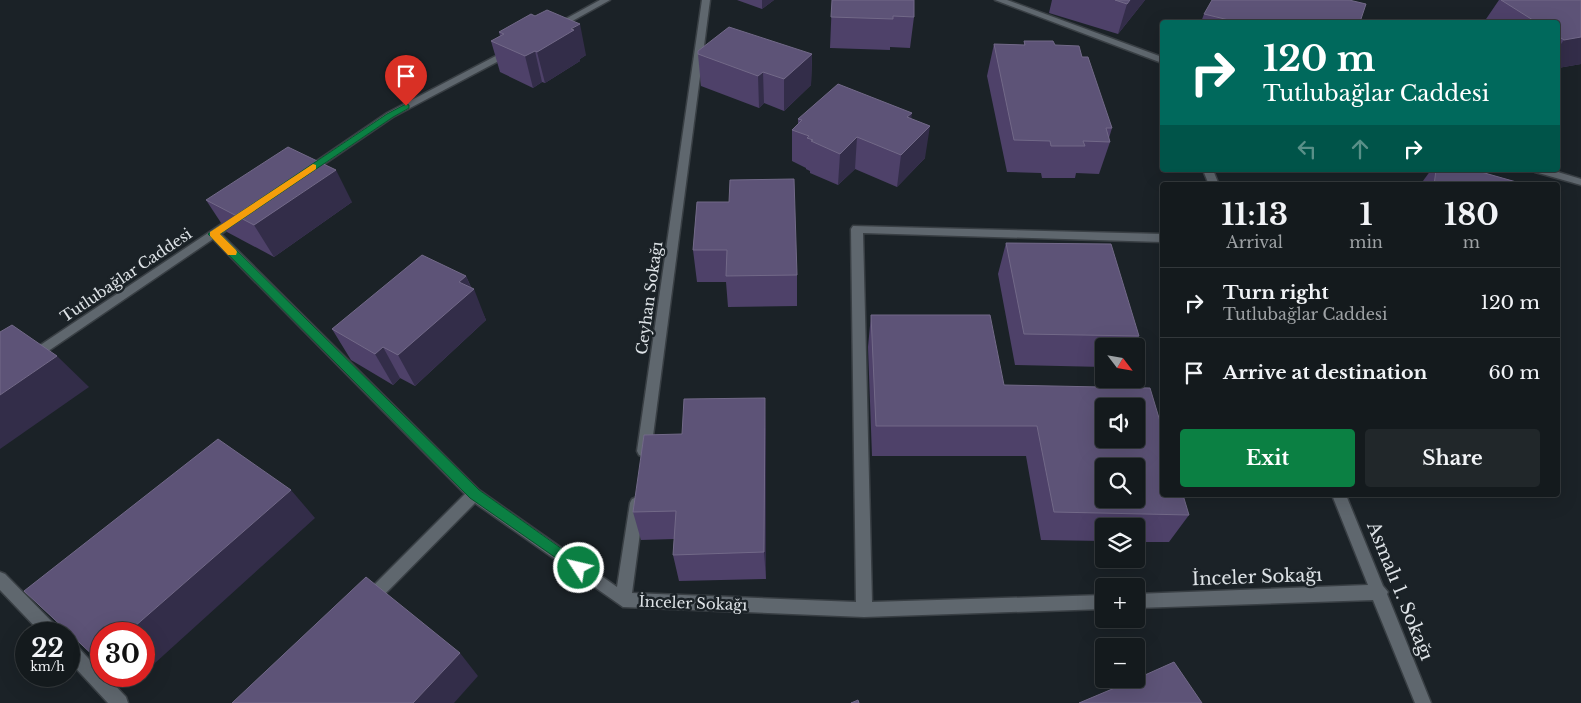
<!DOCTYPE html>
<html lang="en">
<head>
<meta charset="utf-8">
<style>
	body { margin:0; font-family:"Libre Baskerville",serif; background:#21272a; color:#f1f3f6; height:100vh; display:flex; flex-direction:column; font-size:19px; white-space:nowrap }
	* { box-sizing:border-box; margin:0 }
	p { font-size:16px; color:#9da1a4 }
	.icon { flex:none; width:28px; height:28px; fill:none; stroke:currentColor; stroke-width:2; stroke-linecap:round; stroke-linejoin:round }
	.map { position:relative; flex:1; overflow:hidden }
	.side { position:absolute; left:1160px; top:182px; width:400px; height:315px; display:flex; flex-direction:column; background:#141a1d; border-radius:5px; box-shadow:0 5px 20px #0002,0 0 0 1px #33383b }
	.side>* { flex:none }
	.banner { position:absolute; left:1160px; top:20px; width:400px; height:152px; border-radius:5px; box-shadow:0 5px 20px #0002,0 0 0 1px #33383b; background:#00695c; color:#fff; overflow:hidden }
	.needle { width:32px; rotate:121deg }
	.buttons { position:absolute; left:1095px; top:338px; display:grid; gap:10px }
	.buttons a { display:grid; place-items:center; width:50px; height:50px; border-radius:5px; background:#141a1d; box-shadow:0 5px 20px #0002,0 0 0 1px #33383b; font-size:25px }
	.speed { position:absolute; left:15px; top:622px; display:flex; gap:10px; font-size:25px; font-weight:700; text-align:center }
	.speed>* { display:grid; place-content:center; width:65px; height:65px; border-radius:50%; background:#141a1d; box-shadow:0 5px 20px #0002,0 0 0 1px #33383b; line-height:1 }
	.speed small { font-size:12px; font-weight:400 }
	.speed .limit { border:8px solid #d22; background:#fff; color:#111 }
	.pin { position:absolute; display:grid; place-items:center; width:42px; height:42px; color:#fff; margin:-51px -21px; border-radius:50% 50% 50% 0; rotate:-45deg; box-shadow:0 0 5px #0007 }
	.pin .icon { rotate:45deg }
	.me { position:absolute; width:55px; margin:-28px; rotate:305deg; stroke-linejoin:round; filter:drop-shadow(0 0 4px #0008) }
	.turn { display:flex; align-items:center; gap:18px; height:105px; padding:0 20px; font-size:22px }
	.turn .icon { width:65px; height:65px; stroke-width:2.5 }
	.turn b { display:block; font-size:35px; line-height:42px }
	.lanes { display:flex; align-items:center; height:48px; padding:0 20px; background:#0003; justify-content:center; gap:25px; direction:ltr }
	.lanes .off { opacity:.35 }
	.eta { display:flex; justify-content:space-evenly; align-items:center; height:85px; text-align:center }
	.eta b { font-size:30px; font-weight:700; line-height:35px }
	.primary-button { display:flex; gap:10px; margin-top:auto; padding:10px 20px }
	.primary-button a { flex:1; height:58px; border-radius:5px; background:#0b8043; color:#fff; font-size:20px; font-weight:700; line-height:58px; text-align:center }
	.primary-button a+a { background:#21272a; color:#f1f3f6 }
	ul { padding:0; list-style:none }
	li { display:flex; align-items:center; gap:15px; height:70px; padding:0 20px; border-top:1px solid #33383b }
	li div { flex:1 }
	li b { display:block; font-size:19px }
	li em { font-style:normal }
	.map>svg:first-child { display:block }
</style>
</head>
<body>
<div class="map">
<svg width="1581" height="703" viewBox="0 0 1581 703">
	<rect width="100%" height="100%" fill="#1b2227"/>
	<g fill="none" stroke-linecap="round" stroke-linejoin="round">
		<defs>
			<g id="minor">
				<path d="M 600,0 L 610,0 L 558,29 L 551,27 Z"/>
				<path d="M 702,0 L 710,0 L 651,451 L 649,455 L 644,457 L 639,455 L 637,451 Z"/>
				<path d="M 995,0 L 1007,0 L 1162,57 L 1162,63 Z"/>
				<path d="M 511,48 L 514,49 L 514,53 L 393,117 L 311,173 L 307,174 L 302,171 L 387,113 Z"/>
				<path d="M 1203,170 L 1213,170 L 1219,185 L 1209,185 Z"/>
				<path d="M 1534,170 L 1551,170 L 1581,179 L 1581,185 L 1535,172 Z"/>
				<path d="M 238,213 L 242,214 L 243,217 L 242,220 L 221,234 L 479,490 L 617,587 L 630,503 L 632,499 L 637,497 L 642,499 L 644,503 L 632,593 L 856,602 L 851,229 L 853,226 L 1162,234 L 1162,242 L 863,233 L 872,602 L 1104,595 L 1104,609 L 864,617 L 623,607 L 475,503 L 374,605 L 369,607 L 364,605 L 361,600 L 364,595 L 465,494 L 213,239 L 35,360 L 27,360 L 25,357 L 27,354 Z"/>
				<path d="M 1332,495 L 1346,495 L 1383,586 L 1388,592 L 1387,594 L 1431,703 L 1415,703 L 1373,600 L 1136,608 L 1136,594 L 1368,585 Z"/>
				<path d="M 0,572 L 5,574 L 59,629 L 61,634 L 42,634 L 0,590 Z"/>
				<path d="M 69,642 L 75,644 L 101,672 L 101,676 L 106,676 L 126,697 L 128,703 L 108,703 L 69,661 Z"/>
			</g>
		</defs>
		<!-- minor casing -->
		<use href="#minor" stroke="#393f44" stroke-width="3"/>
		<!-- minor -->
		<use href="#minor" fill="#5f676e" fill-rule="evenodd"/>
	</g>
	<!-- wall -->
	<g fill="#4e4169">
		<path d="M 737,0 L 774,0 L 762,9 Z"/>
		<path d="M 832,0 L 914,17 L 910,48 L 890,47 L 890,50 L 830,48 Z"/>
		<path d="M 1052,0 L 1145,0 L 1118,34 L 1049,13 Z"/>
		<path d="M 1499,0 L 1581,0 L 1581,64 L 1558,68 L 1558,22 L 1484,22 Z"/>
		<path d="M 1204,14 L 1360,22 L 1201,22 Z"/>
		<path d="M 499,32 L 586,55 L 580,59 L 580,61 L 545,83 L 542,82 L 533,88 L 500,72 L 491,41 L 500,36 Z"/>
		<path d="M 1024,41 L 1055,45 L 1082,57 L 1112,128 L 1109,138 L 1110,142 L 1099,174 L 1076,173 L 1075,178 L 1042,178 L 1041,173 L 1007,172 L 987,76 L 994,44 L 1024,45 Z"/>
		<path d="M 698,54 L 812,54 L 811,85 L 784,111 L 764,103 L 759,108 L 701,86 Z"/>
		<path d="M 798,119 L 911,119 L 925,158 L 897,187 L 855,169 L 838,185 L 810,173 L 810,171 L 806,169 L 806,168 L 792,161 L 792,130 L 798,124 Z"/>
		<path d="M 1431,170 L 1474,170 L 1527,185 L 1420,185 Z"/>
		<path d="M 206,200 L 352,202 L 274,257 L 227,232 Z"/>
		<path d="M 697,202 L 797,275 L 797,306 L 728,307 L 726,282 L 697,282 L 693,250 Z"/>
		<path d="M 1006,243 L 1139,336 L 1134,346 L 1104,346 L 1104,367 L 1015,365 L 998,274 Z"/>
		<path d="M 466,276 L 486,320 L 415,386 L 400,378 L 393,385 L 351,360 L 332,329 Z"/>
		<path d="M 871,315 L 1004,385 L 1189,515 L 1169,542 L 1136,542 L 1136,526 L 1104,526 L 1104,541 L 1041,540 L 1026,456 L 872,456 L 868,347 Z"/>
		<path d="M 766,428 L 766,579 L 679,581 L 673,555 L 674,539 L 641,540 L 633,512 L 682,434 Z"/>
	</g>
	<!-- shaded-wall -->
	<g fill="#332d49">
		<path d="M 762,0 L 774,0 L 762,9 Z"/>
		<path d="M 1130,0 L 1145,0 L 1118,34 L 1127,4 Z"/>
		<path d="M 580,24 L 586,55 L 580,59 L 580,61 L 545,83 L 537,52 Z"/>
		<path d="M 1581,37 L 1581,64 L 1558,68 L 1558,48 L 1564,40 Z"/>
		<path d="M 535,51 L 542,82 L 533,88 L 525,56 Z"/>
		<path d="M 812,54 L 811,85 L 784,111 L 784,79 Z"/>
		<path d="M 763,72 L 764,103 L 759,108 L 758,76 Z"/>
		<path d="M 912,113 L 908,144 L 907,117 Z"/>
		<path d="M 930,126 L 925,158 L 897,187 L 901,155 Z"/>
		<path d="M 857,137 L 855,169 L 838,185 L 840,154 Z"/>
		<path d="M 336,170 L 352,202 L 274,257 L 254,225 Z"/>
		<path d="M 466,276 L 472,290 L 474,289 L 486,320 L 415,386 L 398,355 L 459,282 Z"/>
		<path d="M 383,347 L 400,378 L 393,385 L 375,354 Z"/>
		<path d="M 57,356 L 89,387 L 0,449 L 0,395 Z"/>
		<path d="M 765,398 L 766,428 L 766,579 L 764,552 Z"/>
		<path d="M 291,490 L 315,518 L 144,673 L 144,634 L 126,634 Z"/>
		<path d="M 460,653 L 478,676 L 454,703 L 413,703 Z"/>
		<path d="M 101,655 L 101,661 L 97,659 Z"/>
		<path d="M 126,676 L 140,676 L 135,681 Z"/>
	</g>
	<!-- building -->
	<g fill="#5d5377" stroke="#726988" fill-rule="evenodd">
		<path d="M 832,0 L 914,0 L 914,17 L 893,16 L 893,19 L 831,17 Z"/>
		<path d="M 1115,0 L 1130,0 L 1127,4 Z"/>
		<path d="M 1212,0 L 1349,0 L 1366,4 L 1360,22 L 1232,22 L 1233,21 L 1204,14 Z"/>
		<path d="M 1501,0 L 1581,0 L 1581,37 L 1564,40 L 1558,36 L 1558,22 L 1536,22 Z"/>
		<path d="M 547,10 L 580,24 L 571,29 L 574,30 L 537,52 L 535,51 L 525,56 L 491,41 L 504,34 L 499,32 L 531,14 L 535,16 Z"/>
		<path d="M 729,27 L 812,54 L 784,79 L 763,72 L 758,76 L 698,54 L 698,51 Z"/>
		<path d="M 1024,41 L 1053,41 L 1055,45 L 1079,46 L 1082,57 L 1088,57 L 1112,128 L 1106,128 L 1110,142 L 1083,141 L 1085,146 L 1051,146 L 1050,141 L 1014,140 L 994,44 L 1025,45 Z"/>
		<path d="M 838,84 L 912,113 L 907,117 L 930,126 L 901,155 L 857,137 L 840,154 L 811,141 L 813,140 L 807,138 L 809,136 L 792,130 L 802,120 L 798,119 Z"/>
		<path d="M 288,147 L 336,170 L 254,225 L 206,200 Z"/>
		<path d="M 1436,170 L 1474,170 L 1527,185 L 1434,185 Z"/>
		<path d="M 794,179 L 797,275 L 726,276 L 727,250 L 693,250 L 697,202 L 729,202 L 730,180 Z"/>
		<path d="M 1006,243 L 1111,244 L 1139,336 L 1024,334 Z"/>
		<path d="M 422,255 L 466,276 L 459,282 L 474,289 L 398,355 L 383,347 L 375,354 L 332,329 Z"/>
		<path d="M 871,315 L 990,315 L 1004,385 L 1150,388 L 1162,428 L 1162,495 L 1183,495 L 1189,515 L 1054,512 L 1037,426 L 876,426 ZM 1104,406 L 1136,406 L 1136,439 L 1104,439 ZM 1104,466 L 1136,466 L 1136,499 L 1104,499 Z"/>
		<path d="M 12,325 L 57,356 L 0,395 L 0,332 Z"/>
		<path d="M 765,398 L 764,552 L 673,555 L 676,511 L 633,512 L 644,435 L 682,434 L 684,399 Z"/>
		<path d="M 218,439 L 291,490 L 126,634 L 101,634 L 101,655 L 97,659 L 24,591 Z"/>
		<path d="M 366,577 L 460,653 L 413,703 L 232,703 Z"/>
		<path d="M 1174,662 L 1202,703 L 1079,703 L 1136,679 Z"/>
		<path d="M 858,700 L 859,703 L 851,703 Z"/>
	</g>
	<!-- route -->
	<path fill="#0b8043" stroke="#07532c" d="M 406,104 L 409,105 L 409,108 L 393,117 L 220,234 L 479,490 L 583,564 L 586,568 L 583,573 L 579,574 L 470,498 L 208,234 L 387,114 Z"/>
	<!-- slow -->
	<path fill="#f59e0b" d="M 313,164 L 316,165 L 316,169 L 220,234 L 236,250 L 237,252 L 236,255 L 228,255 L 210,236 L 210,232 Z"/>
	<g text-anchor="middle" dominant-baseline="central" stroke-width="5" stroke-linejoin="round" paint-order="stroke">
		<!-- street labels -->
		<g font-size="15" fill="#dee3e7" stroke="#1b2227">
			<text transform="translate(126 275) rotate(-34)">Tutlubağlar Caddesi</text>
			<text transform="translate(649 298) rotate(-82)">Ceyhan Sokağı</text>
			<text transform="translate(693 603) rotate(2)">İnceler Sokağı</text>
		</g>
		<!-- near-street labels -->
		<g font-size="18" fill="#dee3e7" stroke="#1b2227">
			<text transform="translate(1257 577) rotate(-2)">İnceler Sokağı</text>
			<text transform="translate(1400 591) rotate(68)">Asmalı 1. Sokağı</text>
		</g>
	</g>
</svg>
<div class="buttons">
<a><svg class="needle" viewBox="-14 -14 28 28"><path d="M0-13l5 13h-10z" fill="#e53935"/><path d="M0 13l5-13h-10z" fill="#9da1a4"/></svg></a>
<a><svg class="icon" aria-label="sound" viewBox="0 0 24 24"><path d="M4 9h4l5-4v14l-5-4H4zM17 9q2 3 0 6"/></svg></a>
<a><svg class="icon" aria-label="search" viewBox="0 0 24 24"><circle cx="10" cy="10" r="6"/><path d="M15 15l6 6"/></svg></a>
<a><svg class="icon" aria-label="layers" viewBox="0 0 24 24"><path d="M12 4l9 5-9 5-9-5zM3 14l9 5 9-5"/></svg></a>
<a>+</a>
<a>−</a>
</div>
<div class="speed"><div>22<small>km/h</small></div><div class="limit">30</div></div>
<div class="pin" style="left:406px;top:106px;background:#d93025"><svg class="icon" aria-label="arrive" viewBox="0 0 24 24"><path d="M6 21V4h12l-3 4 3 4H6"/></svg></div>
<svg class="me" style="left:579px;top:568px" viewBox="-20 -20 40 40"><circle r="17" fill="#0b8043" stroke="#fff" stroke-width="3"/><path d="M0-11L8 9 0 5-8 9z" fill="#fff"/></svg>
<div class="banner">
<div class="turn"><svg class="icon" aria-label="right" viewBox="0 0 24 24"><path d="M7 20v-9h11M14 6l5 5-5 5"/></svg><div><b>120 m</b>Tutlubağlar Caddesi</div></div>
<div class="lanes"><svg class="icon off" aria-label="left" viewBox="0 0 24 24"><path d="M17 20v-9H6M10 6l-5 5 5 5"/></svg><svg class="icon off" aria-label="ahead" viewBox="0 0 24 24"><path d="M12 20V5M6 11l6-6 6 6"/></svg><svg class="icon" aria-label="right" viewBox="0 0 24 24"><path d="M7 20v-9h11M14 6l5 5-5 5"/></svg></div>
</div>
<section class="side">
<div class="eta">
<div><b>11:13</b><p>Arrival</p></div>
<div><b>1</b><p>min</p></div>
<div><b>180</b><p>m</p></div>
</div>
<ul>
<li><svg class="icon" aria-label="right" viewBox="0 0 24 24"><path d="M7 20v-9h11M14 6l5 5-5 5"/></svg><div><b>Turn right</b><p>Tutlubağlar Caddesi</p></div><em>120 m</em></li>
<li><svg class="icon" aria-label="arrive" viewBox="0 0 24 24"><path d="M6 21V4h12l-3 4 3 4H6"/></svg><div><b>Arrive at destination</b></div><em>60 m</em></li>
</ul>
<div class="primary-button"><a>Exit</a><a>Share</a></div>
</section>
</div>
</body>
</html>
